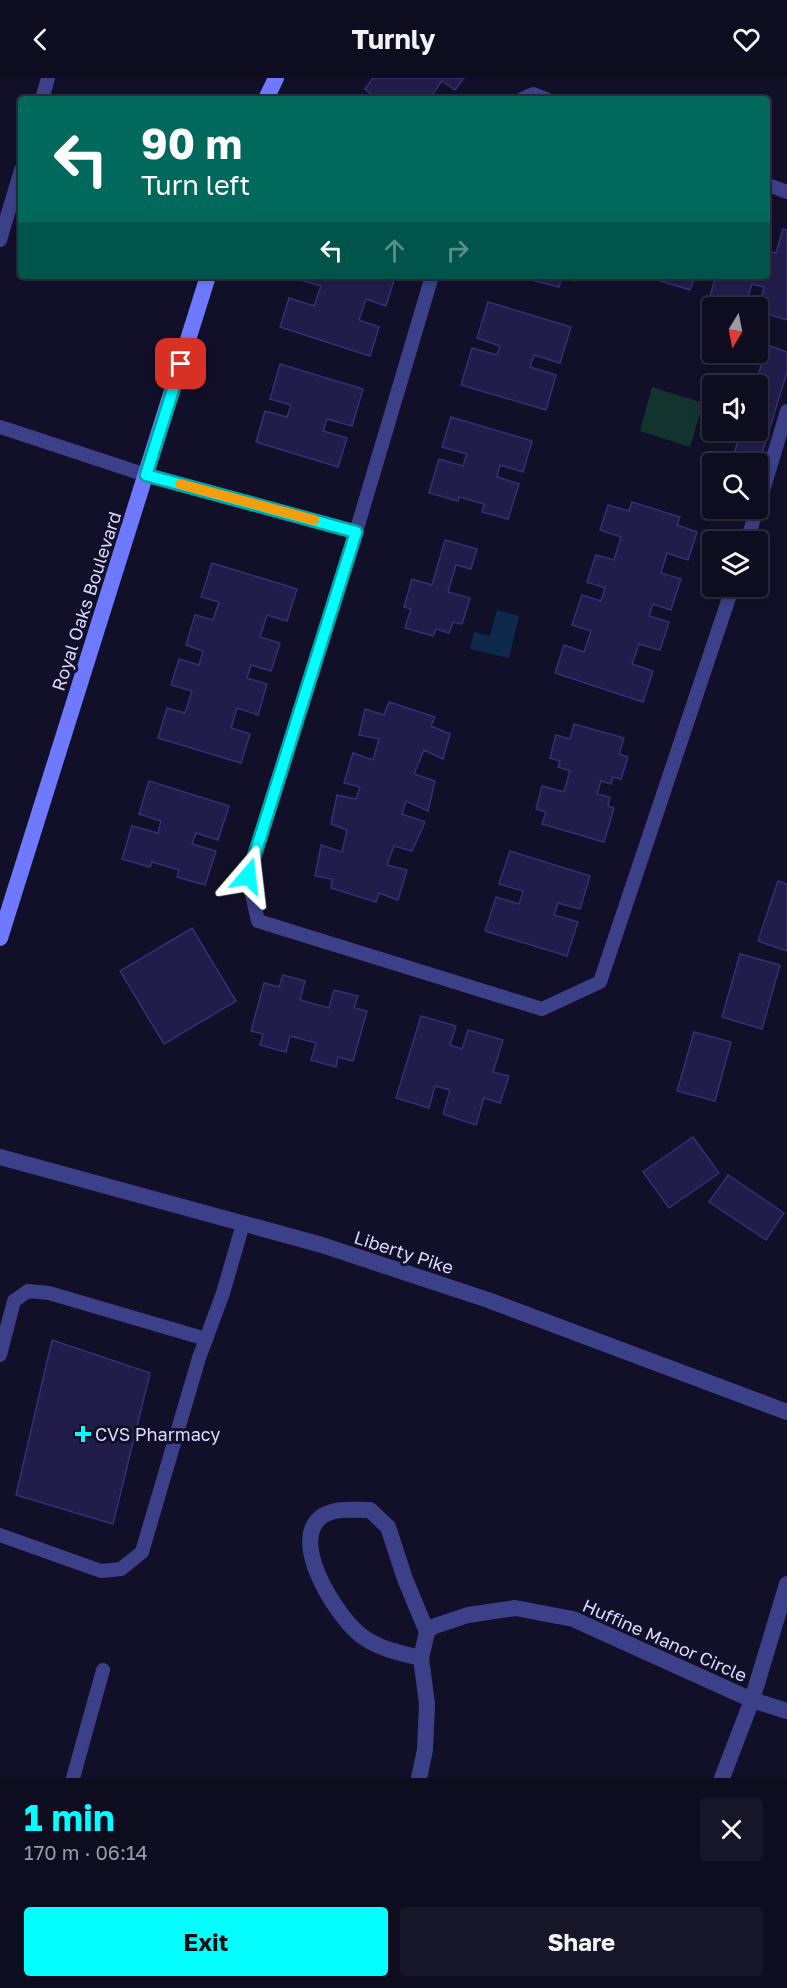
<!DOCTYPE html>
<html lang="en">
<head>
<meta charset="utf-8">
<style>
	body { margin:0; font-family:"Golos Text",sans-serif; background:#171528; color:#f1f3f6; height:100vh; display:flex; flex-direction:column; font-size:22px; white-space:nowrap }
	* { box-sizing:border-box; margin:0 }
	p { font-size:20px; color:#9b9ba4 }
	.icon { flex:none; width:33px; height:33px; fill:none; stroke:currentColor; stroke-width:2; stroke-linecap:round; stroke-linejoin:round }
	.map { position:relative; height:1700px; overflow:hidden }
	.panel { display:flex; flex-direction:column; background:#0e0c1f; flex:1 }
	.panel>* { flex:none }
	.banner { position:absolute; left:18px; top:18px; width:752px; height:183px; border-radius:6px; box-shadow:0 3px 9px #0003,0 0 0 2px #2e2c3d; background:#00695c; color:#fff; overflow:hidden }
	.needle { width:39px; rotate:190deg }
	.tools { position:absolute; left:702px; top:219px; display:grid; gap:12px }
	.tools a { display:grid; place-items:center; width:66px; height:66px; border-radius:6px; background:#0e0c1f; box-shadow:0 3px 9px #0003,0 0 0 2px #2e2c3d; font-size:30px }
	.pin { position:absolute; display:grid; place-items:center; width:51px; height:51px; color:#fff; margin:-26px; border-radius:12px; box-shadow:0 3px 9px #0006 }
	.me { position:absolute; width:66px; margin:-33px; rotate:17deg; stroke-linejoin:round; filter:drop-shadow(0 0 4px #0008) }
	.turn { display:flex; align-items:center; gap:21px; height:126px; padding:0 24px; font-size:27px }
	.turn .icon { width:78px; height:78px; stroke-width:2.5 }
	.turn b { display:block; font-size:42px; line-height:51px }
	.lanes { display:flex; align-items:center; height:57px; padding:0 24px; background:#0003; justify-content:center; gap:30px; direction:ltr }
	.lanes .off { opacity:.35 }
	.round { display:grid; place-items:center; flex:none; width:63px; height:63px; border-radius:6px; background:#171528 }
	.head { display:flex; align-items:center; justify-content:space-between; height:102px; padding:0 24px }
	h1 { font-size:36px; font-weight:700; line-height:45px; color:#04fdff }
	.button { display:flex; gap:12px; margin-top:auto; padding:12px 24px }
	.button a { flex:1; height:69px; border-radius:6px; background:#04fdff; color:#111; font-size:24px; font-weight:700; line-height:69px; text-align:center }
	.button a+a { background:#171528; color:#f1f3f6 }
	header { display:flex; justify-content:space-between; align-items:center; height:78px; padding:0 24px; background:#0e0c1f; font-size:27px; font-weight:700 }
	.map>svg:first-child { display:block }
</style>
</head>
<body>
<header><svg class="icon" aria-label="back" viewBox="0 0 24 24"><path d="M15 5l-7 7 7 7"/></svg>Turnly<svg class="icon" aria-label="heart" viewBox="0 0 24 24"><path d="M12 20l-8-8c-3-5 5-10 8-4 3-6 11-1 8 4z"/></svg></header>
<div class="map">
<svg width="787" height="1700" viewBox="0 0 787 1700">
	<rect width="100%" height="100%" fill="#121029"/>
	<!-- green -->
	<path fill="#13332f" d="M 652,309 L 703,325 L 690,369 L 640,353 Z"/>
	<!-- water -->
	<path fill="#0d294c" d="M 497,532 L 519,538 L 509,580 L 470,571 L 474,554 L 490,558 Z"/>
	<!-- building -->
	<g fill="#211c4a" stroke="#362e76" stroke-width="1.5">
		<path d="M 373,0 L 464,0 L 455,12 L 442,3 L 429,21 L 372,21 L 374,18 L 365,11 Z"/>
		<path d="M 766,143 L 771,144 L 766,159 Z"/>
		<path d="M 783,151 L 787,152 L 787,242 L 758,233 L 764,209 L 752,206 L 745,228 L 710,218 L 716,198 L 766,198 L 766,172 L 776,175 Z"/>
		<path d="M 301,198 L 395,199 L 386,228 L 366,221 L 359,242 L 379,249 L 370,278 L 280,249 L 289,220 L 314,228 L 321,208 L 300,202 Z"/>
		<path d="M 515,198 L 576,198 L 575,203 L 562,199 L 559,209 Z"/>
		<path d="M 660,198 L 695,198 L 690,212 L 658,202 Z"/>
		<path d="M 488,224 L 571,249 L 560,285 L 534,277 L 530,289 L 556,297 L 546,332 L 461,307 L 472,270 L 497,277 L 500,268 L 477,260 Z"/>
		<path d="M 767,267 L 787,274 L 787,294 L 758,388 L 758,386 L 731,386 L 741,352 L 758,352 L 758,308 L 755,308 Z"/>
		<path d="M 280,286 L 363,311 L 352,348 L 327,341 L 323,353 L 347,360 L 338,389 L 256,364 L 265,333 L 287,339 L 291,327 L 270,321 Z"/>
		<path d="M 451,339 L 532,363 L 523,394 L 500,387 L 497,399 L 519,406 L 508,441 L 482,434 L 484,426 L 459,419 L 458,423 L 429,415 L 439,381 L 463,388 L 467,376 L 442,369 Z"/>
		<path d="M 632,424 L 680,439 L 677,447 L 697,454 L 688,482 L 667,475 L 661,495 L 681,501 L 671,532 L 653,526 L 649,538 L 669,544 L 660,572 L 639,566 L 632,586 L 653,593 L 643,624 L 555,595 L 564,567 L 584,574 L 591,553 L 572,547 L 582,517 L 601,523 L 605,510 L 587,504 L 596,477 L 614,482 L 621,459 L 600,452 L 608,427 L 629,433 Z"/>
		<path d="M 445,462 L 477,471 L 471,491 L 456,487 L 448,514 L 470,520 L 462,546 L 453,544 L 449,555 L 436,551 L 433,558 L 405,550 L 411,531 L 404,529 L 412,501 L 432,507 Z"/>
		<path d="M 212,485 L 297,511 L 287,543 L 267,537 L 260,559 L 280,565 L 271,593 L 251,587 L 247,600 L 267,606 L 258,637 L 237,630 L 231,650 L 250,656 L 241,685 L 158,660 L 167,630 L 185,635 L 192,613 L 171,607 L 179,581 L 199,587 L 203,573 L 186,567 L 195,537 L 213,542 L 219,524 L 201,519 Z"/>
		<path d="M 389,624 L 435,639 L 431,648 L 450,656 L 443,681 L 424,672 L 414,696 L 435,703 L 428,733 L 406,723 L 402,736 L 425,744 L 412,773 L 394,768 L 387,787 L 407,792 L 398,822 L 379,815 L 376,824 L 331,810 L 332,801 L 315,798 L 321,767 L 342,774 L 347,752 L 331,746 L 337,717 L 356,721 L 360,709 L 344,705 L 353,675 L 373,682 L 379,661 L 359,657 L 365,631 L 384,637 Z"/>
		<path d="M 574,646 L 624,660 L 619,676 L 628,679 L 621,701 L 613,699 L 611,706 L 601,703 L 597,716 L 610,719 L 608,728 L 614,730 L 604,764 L 542,746 L 546,734 L 536,731 L 542,708 L 564,714 L 570,693 L 558,689 L 560,683 L 550,680 L 556,657 L 570,661 Z"/>
		<path d="M 149,703 L 229,728 L 218,762 L 196,755 L 192,766 L 216,773 L 205,807 L 177,799 L 179,792 L 152,784 L 150,789 L 122,781 L 132,748 L 158,755 L 161,743 L 139,736 Z"/>
		<path d="M 510,773 L 590,798 L 580,831 L 558,825 L 554,837 L 578,844 L 567,878 L 485,853 L 496,819 L 519,826 L 523,813 L 499,806 Z"/>
		<path d="M 778,803 L 787,806 L 787,873 L 758,863 Z"/>
		<path d="M 192,850 L 236,923 L 164,966 L 120,893 Z"/>
		<path d="M 740,876 L 780,887 L 762,951 L 722,939 Z"/>
		<path d="M 283,897 L 305,903 L 300,922 L 329,930 L 334,912 L 358,918 L 354,930 L 367,933 L 353,983 L 338,979 L 336,989 L 311,982 L 316,965 L 290,958 L 286,974 L 260,967 L 263,956 L 251,953 L 264,905 L 279,909 Z"/>
		<path d="M 421,938 L 456,948 L 450,967 L 462,971 L 468,952 L 503,962 L 493,994 L 509,998 L 500,1025 L 484,1020 L 476,1047 L 443,1036 L 450,1012 L 435,1008 L 429,1030 L 396,1020 Z"/>
		<path d="M 694,954 L 731,964 L 715,1023 L 677,1013 Z"/>
		<path d="M 693,1059 L 719,1095 L 669,1130 L 643,1094 Z"/>
		<path d="M 728,1097 L 784,1135 L 766,1162 L 709,1124 Z"/>
		<path d="M 52,1262 L 150,1295 L 113,1446 L 16,1417 Z"/>
	</g>
	<g fill="none" stroke-linecap="round" stroke-linejoin="round">
		<!-- service -->
		<g stroke="#3b4088" stroke-width="14">
			<path d="M 42,21 L 48,0"/>
			<path d="M 522,21 L 533,16 L 546,21"/>
			<path d="M 766,106 L 787,114"/>
			<path d="M 0,162 L 21,92"/>
			<path d="M 432,198 L 356,454 L 248,798 L 258,843 L 542,931 L 600,904 L 733,508"/>
			<path d="M 0,349 L 146,397 L 356,454"/>
			<path d="M 758,429 L 787,333"/>
			<path d="M 747,464 L 757,430"/>
			<path d="M 0,1277 L 14,1223 L 28,1213 L 49,1215 L 206,1261"/>
			<path d="M 0,1457 L 101,1493 L 121,1491 L 142,1474 L 199,1280 L 223,1215 L 243,1146"/>
			<path d="M 73,1700 L 103,1592"/>
		</g>
		<!-- minor -->
		<g stroke="#3b4088" stroke-width="16">
			<path d="M 421,1580 C 400,1575 375,1570 358,1555 C 336,1536 289,1464 321,1439 C 335,1429 354,1432 370,1432 L 388,1449 L 405,1501 L 427,1554"/>
			<path d="M 419,1700 L 425,1672 L 427,1626 L 421,1580 L 427,1554 L 432,1549 L 468,1537 L 515,1530 L 573,1541 L 752,1622 L 787,1633"/>
			<path d="M 722,1700 L 752,1622 L 787,1506"/>
		</g>
		<!-- tertiary -->
		<path stroke="#3b4088" stroke-width="16" d="M 0,1079 L 322,1167 L 488,1222 L 787,1334"/>
		<!-- secondary -->
		<g stroke="#6f79ff" stroke-width="16">
			<path d="M 266,21 L 276,0"/>
			<path d="M 0,860 L 208,198"/>
		</g>
	</g>
	<g fill="none" stroke-linecap="round" stroke-linejoin="round">
		<defs>
			<path id="route" d="M 181,286 L 146,397 L 356,454 L 248,798"/>
		</defs>
		<!-- route casing -->
		<use href="#route" stroke="#03a4a6" stroke-width="15"/>
		<!-- route -->
		<use href="#route" stroke="#04fdff" stroke-width="10"/>
		<!-- slow -->
		<path stroke="#f59e0b" stroke-width="10" d="M 180,406 L 314,442"/>
	</g>
	<!-- markers -->
	<path fill="#04fdff" stroke="#121029" stroke-width="2" d="M80 1347h6v6h6v6h-6v6h-6v-6h-6v-6h6z"/>
	<g text-anchor="middle" dominant-baseline="central" stroke-width="6" stroke-linejoin="round" paint-order="stroke">
		<!-- street labels -->
		<g font-size="18" fill="#d9d8ff" stroke="#121029">
			<text transform="translate(86 523) rotate(-72)">Royal Oaks Boulevard</text>
			<text transform="translate(404 1174) rotate(18)">Liberty Pike</text>
			<text transform="translate(665 1562) rotate(24)">Huffine Manor Circle</text>
		</g>
		<!-- poi labels -->
		<g font-size="18" fill="#d9d8ff" stroke="#121029" text-anchor="start">
			<text x="95" y="1356">CVS Pharmacy</text>
		</g>
	</g>
</svg>
<div class="tools">
<a><svg class="needle" viewBox="-14 -14 28 28"><path d="M0-13l5 13h-10z" fill="#e53935"/><path d="M0 13l5-13h-10z" fill="#9b9ba4"/></svg></a>
<a><svg class="icon" aria-label="sound" viewBox="0 0 24 24"><path d="M4 9h4l5-4v14l-5-4H4zM17 9q2 3 0 6"/></svg></a>
<a><svg class="icon" aria-label="search" viewBox="0 0 24 24"><circle cx="10" cy="10" r="6"/><path d="M15 15l6 6"/></svg></a>
<a><svg class="icon" aria-label="layers" viewBox="0 0 24 24"><path d="M12 4l9 5-9 5-9-5zM3 14l9 5 9-5"/></svg></a>
</div>
<div class="pin" style="left:181px;top:286px;background:#d93025"><svg class="icon" aria-label="arrive" viewBox="0 0 24 24"><path d="M6 21V4h12l-3 4 3 4H6"/></svg></div>
<svg class="me" style="left:248px;top:798px" viewBox="-20 -20 40 40"><path d="M0-17L14 15 0 8-14 15z" fill="#04fdff" stroke="#fff" stroke-width="4"/></svg>
<div class="banner">
<div class="turn"><svg class="icon" aria-label="left" viewBox="0 0 24 24"><path d="M17 20v-9H6M10 6l-5 5 5 5"/></svg><div><b>90 m</b>Turn left</div></div>
<div class="lanes"><svg class="icon" aria-label="left" viewBox="0 0 24 24"><path d="M17 20v-9H6M10 6l-5 5 5 5"/></svg><svg class="icon off" aria-label="ahead" viewBox="0 0 24 24"><path d="M12 20V5M6 11l6-6 6 6"/></svg><svg class="icon off" aria-label="right" viewBox="0 0 24 24"><path d="M7 20v-9h11M14 6l5 5-5 5"/></svg></div>
</div>
</div>
<section class="panel">
<div class="head"><div><h1>1 min</h1><p>170 m · 06:14</p></div><a class="round"><svg class="icon" aria-label="close" viewBox="0 0 24 24"><path d="M6 6l12 12M18 6L6 18"/></svg></a></div>
<div class="button"><a>Exit</a><a>Share</a></div>
</section>
</body>
</html>
